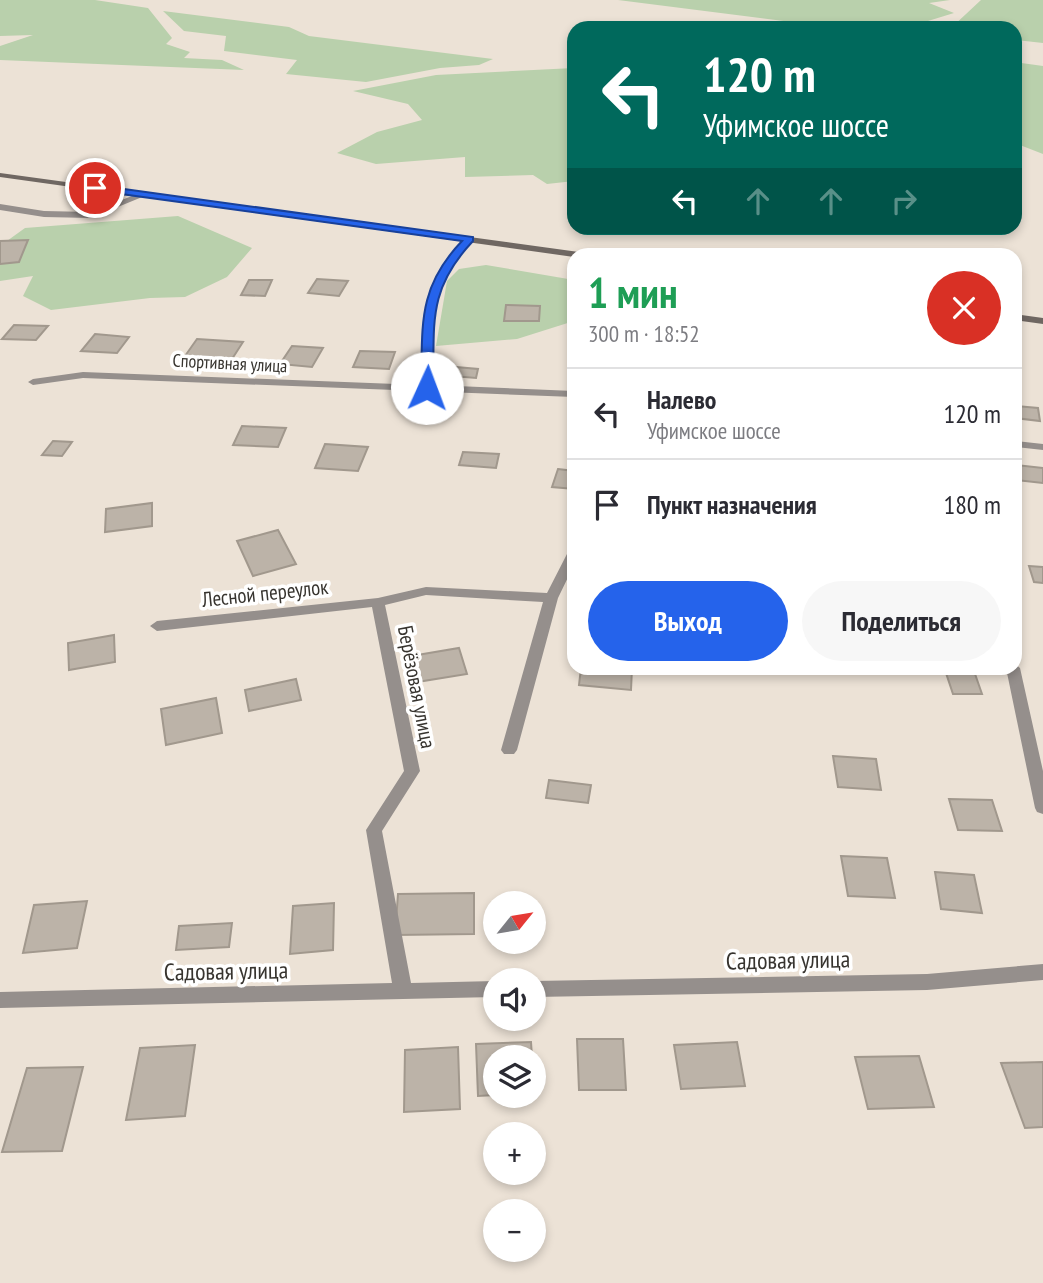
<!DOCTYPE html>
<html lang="ru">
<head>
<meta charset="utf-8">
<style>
	body { margin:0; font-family:"PT Sans Narrow",sans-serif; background:#f7f7f7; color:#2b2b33; height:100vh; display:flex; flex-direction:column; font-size:26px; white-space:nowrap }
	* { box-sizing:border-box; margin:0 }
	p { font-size:23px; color:#7c7c81 }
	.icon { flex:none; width:38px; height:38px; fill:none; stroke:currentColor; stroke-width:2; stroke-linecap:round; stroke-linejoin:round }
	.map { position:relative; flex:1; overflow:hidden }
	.side { position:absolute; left:567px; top:248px; width:455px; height:427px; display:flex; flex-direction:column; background:#fff; border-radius:21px; box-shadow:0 4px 10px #0003 }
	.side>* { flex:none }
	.top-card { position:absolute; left:567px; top:21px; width:455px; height:214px; border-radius:21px; box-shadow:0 4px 10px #0003; background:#00695c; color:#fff; overflow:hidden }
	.needle { width:46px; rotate:60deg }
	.tools { position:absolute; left:483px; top:891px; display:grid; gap:14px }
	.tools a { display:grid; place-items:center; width:63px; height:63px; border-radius:50%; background:#fff; box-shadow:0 4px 10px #0003; font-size:35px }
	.pin { position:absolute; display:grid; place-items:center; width:60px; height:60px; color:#fff; margin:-30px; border:4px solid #fff; border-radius:50%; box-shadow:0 2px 7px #0007 }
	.me { position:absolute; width:77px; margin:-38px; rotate:2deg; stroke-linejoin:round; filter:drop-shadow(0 0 5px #0008) }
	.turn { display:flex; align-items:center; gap:24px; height:147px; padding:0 21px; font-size:32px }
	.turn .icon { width:91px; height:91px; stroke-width:2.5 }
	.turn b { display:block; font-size:49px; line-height:60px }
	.lanes { display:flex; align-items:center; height:66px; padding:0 21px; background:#0003; justify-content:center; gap:35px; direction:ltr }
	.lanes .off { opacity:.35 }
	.round { display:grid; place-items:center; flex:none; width:74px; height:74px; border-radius:37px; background:#f7f7f7 }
	.overview { display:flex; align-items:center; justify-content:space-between; height:119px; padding:0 21px }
	h1 { font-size:42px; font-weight:800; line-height:52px; color:#1e9e55 }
	.primary-button { display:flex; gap:14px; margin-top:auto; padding:14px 21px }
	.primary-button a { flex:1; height:80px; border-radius:42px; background:#2563eb; color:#fff; font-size:28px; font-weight:800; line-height:80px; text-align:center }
	.primary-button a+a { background:#f7f7f7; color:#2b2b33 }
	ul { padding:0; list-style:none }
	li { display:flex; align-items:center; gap:21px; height:91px; padding:0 21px; border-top:2px solid #e1e1e2 }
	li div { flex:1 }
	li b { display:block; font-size:26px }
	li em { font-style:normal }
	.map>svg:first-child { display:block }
</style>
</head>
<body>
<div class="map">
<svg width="1043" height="1283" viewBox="0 0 1043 1283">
	<rect width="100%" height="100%" fill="#ece2d6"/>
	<!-- green -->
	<g fill="#b9d0ac">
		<path d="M 0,0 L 95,0 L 148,8 L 172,38 L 166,44 L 190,52 L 184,58 L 222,60 L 244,70 L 0,60 L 0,46 L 33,35 L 0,36 Z"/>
		<path d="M 618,0 L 950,0 L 929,3 L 954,13 L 928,21 L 936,28 L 838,28 Z"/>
		<path d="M 981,0 L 1043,0 L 1043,43 L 1015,40 L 1015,28 L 951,28 Z"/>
		<path d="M 163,11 L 289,27 L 309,36 L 493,59 L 479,65 L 440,68 L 366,82 L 286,74 L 297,60 L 224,51 L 226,36 L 184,31 Z"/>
		<path d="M 1015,62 L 1043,66 L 1043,154 L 1015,143 Z"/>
		<path d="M 574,68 L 574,181 L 547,184 L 533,175 L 465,177 L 465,157 L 376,164 L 337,153 L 377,132 L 422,120 L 408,104 L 353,91 L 436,75 Z"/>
		<path d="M 178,216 L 252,248 L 227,277 L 185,297 L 150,298 L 51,310 L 23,296 L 33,276 L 0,281 L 0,246 L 25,228 Z"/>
		<path d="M 486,265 L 574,280 L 574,321 L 517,339 L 436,346 L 447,281 L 459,269 Z"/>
	</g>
	<!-- building -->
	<g fill="#bcb3a8" stroke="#a1988d" stroke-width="2">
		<path d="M 28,240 L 19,262 L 0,264 L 0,241 Z"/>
		<path d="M 317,279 L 348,281 L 339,296 L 308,293 Z"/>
		<path d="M 249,280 L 272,280 L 265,296 L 241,295 Z"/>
		<path d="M 506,305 L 540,306 L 539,321 L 504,321 Z"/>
		<path d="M 14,325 L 48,326 L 36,340 L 2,339 Z"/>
		<path d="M 95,334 L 129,337 L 117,353 L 81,351 Z"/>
		<path d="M 197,339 L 243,342 L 232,359 L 185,356 Z"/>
		<path d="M 292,346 L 323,348 L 312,367 L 280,364 Z"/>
		<path d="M 360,351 L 395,352 L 389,369 L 353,367 Z"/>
		<path d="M 456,367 L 478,369 L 476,378 L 453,376 Z"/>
		<path d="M 1015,406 L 1038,408 L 1040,421 L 1015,418 Z"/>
		<path d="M 242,426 L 286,428 L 278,447 L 233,445 Z"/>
		<path d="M 53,441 L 72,442 L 62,456 L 42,455 Z"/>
		<path d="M 325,444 L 368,447 L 358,471 L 315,468 Z"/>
		<path d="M 463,452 L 499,454 L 496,468 L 459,465 Z"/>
		<path d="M 1015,465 L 1043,468 L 1043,483 L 1015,480 Z"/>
		<path d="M 558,469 L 574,471 L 574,489 L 552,487 Z"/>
		<path d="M 152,503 L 152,526 L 105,532 L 106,509 Z"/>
		<path d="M 278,530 L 296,564 L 253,576 L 237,541 Z"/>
		<path d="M 1029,566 L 1043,567 L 1043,583 L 1034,582 Z"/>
		<path d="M 114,635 L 115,662 L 69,670 L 68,643 Z"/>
		<path d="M 459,648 L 467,674 L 417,682 L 411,656 Z"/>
		<path d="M 581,668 L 632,668 L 631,690 L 579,685 Z"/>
		<path d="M 946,673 L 975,674 L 982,694 L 953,694 Z"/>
		<path d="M 296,679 L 301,700 L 249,711 L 245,690 Z"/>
		<path d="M 216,698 L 222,733 L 166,745 L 161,709 Z"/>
		<path d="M 833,756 L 876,759 L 881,790 L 838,787 Z"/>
		<path d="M 549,780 L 591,785 L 588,803 L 546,798 Z"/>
		<path d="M 949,799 L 992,800 L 1002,831 L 958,830 Z"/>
		<path d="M 841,856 L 887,858 L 895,898 L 848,896 Z"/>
		<path d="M 935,872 L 974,875 L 982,913 L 941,909 Z"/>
		<path d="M 474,893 L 474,934 L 395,935 L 398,894 Z"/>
		<path d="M 87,901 L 77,948 L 23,953 L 34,905 Z"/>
		<path d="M 334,903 L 333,950 L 290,954 L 293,906 Z"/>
		<path d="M 232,923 L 229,947 L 176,950 L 179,926 Z"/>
		<path d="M 577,1039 L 623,1039 L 626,1090 L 579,1090 Z"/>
		<path d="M 531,1042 L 532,1057 L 495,1057 L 495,1095 L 478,1096 L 476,1044 Z"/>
		<path d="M 737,1042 L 745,1086 L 681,1089 L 674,1045 Z"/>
		<path d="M 195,1045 L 185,1116 L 126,1120 L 140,1048 Z"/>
		<path d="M 458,1047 L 460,1109 L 404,1112 L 405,1050 Z"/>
		<path d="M 919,1056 L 934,1107 L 868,1109 L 855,1057 Z"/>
		<path d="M 1043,1062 L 1043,1127 L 1025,1128 L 1001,1063 Z"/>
		<path d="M 83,1067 L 62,1151 L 2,1152 L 27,1068 Z"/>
	</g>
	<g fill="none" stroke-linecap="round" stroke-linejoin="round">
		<!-- minor -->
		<g fill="#958f8c" fill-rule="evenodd">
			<path d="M 140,193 L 147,195 L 91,218 L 44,217 L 0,210 L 0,204 L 44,211 L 90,212 Z"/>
			<path d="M 466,237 L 473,239 L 457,259 L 440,291 L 433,326 L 432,385 L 574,391 L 574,397 L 83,378 L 33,385 L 28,382 L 33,379 L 83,372 L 422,385 C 423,320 422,289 466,237 Z"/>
			<path d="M 1015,441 L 1043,444 L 1043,450 L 1015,447 Z"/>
			<path d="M 574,548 L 574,565 L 558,598 L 517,750 L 514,754 L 504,754 L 501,750 L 543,602 L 426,595 L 385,605 L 420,771 L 382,831 L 411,983 L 495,981 L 495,997 L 0,1008 L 0,992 L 392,983 L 366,830 L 404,771 L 372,607 L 157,631 L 150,626 L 157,621 L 378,598 L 426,587 L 547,593 L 568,552 Z"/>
			<path d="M 1015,664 L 1020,668 L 1043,771 L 1043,814 L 1037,812 L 1035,808 L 1006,668 L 1015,668 Z"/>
			<path d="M 1043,964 L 1043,980 L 927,990 L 534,997 L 534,981 L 927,974 Z"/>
		</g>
		<!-- secondary -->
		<g fill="#6f6762" fill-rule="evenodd">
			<path d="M 0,173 L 586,253 L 590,256 L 574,257 L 0,177 Z"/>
			<path d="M 1015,314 L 1043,318 L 1043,324 L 1015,320 Z"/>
		</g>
	</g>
	<!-- route -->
	<path fill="#2563eb" stroke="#184099" stroke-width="2" d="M 95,185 L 473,237 L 473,241 C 426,291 435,325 433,388 L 427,392 L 421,388 C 423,327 416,289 462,241 L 92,190 L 91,188 Z"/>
	<g text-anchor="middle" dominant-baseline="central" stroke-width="7" stroke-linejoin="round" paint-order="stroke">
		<!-- far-street labels -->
		<g font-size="18" fill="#37342f" stroke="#fff">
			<text transform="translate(230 363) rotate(3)">Спортивная улица</text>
		</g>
		<!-- street labels -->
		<g font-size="21" fill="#37342f" stroke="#fff">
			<text transform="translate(265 593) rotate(-6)">Лесной переулок</text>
			<text transform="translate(417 687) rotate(79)">Берёзовая улица</text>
		</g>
		<!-- near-street labels -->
		<g font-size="24" fill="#37342f" stroke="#fff">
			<text transform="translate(788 960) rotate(-1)">Садовая улица</text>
			<text transform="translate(226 971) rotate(-1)">Садовая улица</text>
		</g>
	</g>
</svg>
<div class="tools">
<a><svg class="needle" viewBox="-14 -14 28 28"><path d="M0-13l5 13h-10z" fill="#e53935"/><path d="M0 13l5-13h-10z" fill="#7c7c81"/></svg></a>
<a><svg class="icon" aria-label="sound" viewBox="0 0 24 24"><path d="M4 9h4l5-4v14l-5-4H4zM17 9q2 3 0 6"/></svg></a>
<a><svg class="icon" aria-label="layers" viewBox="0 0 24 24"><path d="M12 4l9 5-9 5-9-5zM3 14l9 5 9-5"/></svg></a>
<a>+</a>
<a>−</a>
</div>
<div class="pin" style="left:95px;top:188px;background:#d93025"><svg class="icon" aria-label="arrive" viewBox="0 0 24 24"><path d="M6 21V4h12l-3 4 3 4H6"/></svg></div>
<svg class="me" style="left:427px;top:388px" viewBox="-20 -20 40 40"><circle r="19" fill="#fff"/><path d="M0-13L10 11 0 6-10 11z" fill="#2563eb"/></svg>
<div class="top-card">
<div class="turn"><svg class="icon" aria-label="left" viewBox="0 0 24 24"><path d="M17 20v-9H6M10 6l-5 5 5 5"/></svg><div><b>120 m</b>Уфимское шоссе</div></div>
<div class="lanes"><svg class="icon" aria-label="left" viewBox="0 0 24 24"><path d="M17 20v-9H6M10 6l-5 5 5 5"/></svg><svg class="icon off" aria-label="ahead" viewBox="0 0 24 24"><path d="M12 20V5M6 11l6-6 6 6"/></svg><svg class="icon off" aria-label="ahead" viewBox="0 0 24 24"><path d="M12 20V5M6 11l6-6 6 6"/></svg><svg class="icon off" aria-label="right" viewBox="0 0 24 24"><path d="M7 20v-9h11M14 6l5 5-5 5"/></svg></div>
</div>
<section class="side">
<div class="overview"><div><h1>1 мин</h1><p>300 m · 18:52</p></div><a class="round" style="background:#d93025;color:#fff"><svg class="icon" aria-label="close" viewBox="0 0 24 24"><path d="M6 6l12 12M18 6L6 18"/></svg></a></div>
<ul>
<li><svg class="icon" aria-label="left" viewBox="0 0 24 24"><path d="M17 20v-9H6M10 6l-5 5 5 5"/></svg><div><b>Налево</b><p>Уфимское шоссе</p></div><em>120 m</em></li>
<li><svg class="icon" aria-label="arrive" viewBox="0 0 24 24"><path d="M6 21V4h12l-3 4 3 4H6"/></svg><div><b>Пункт назначения</b></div><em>180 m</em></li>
</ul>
<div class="primary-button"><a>Выход</a><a>Поделиться</a></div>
</section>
</div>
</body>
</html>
